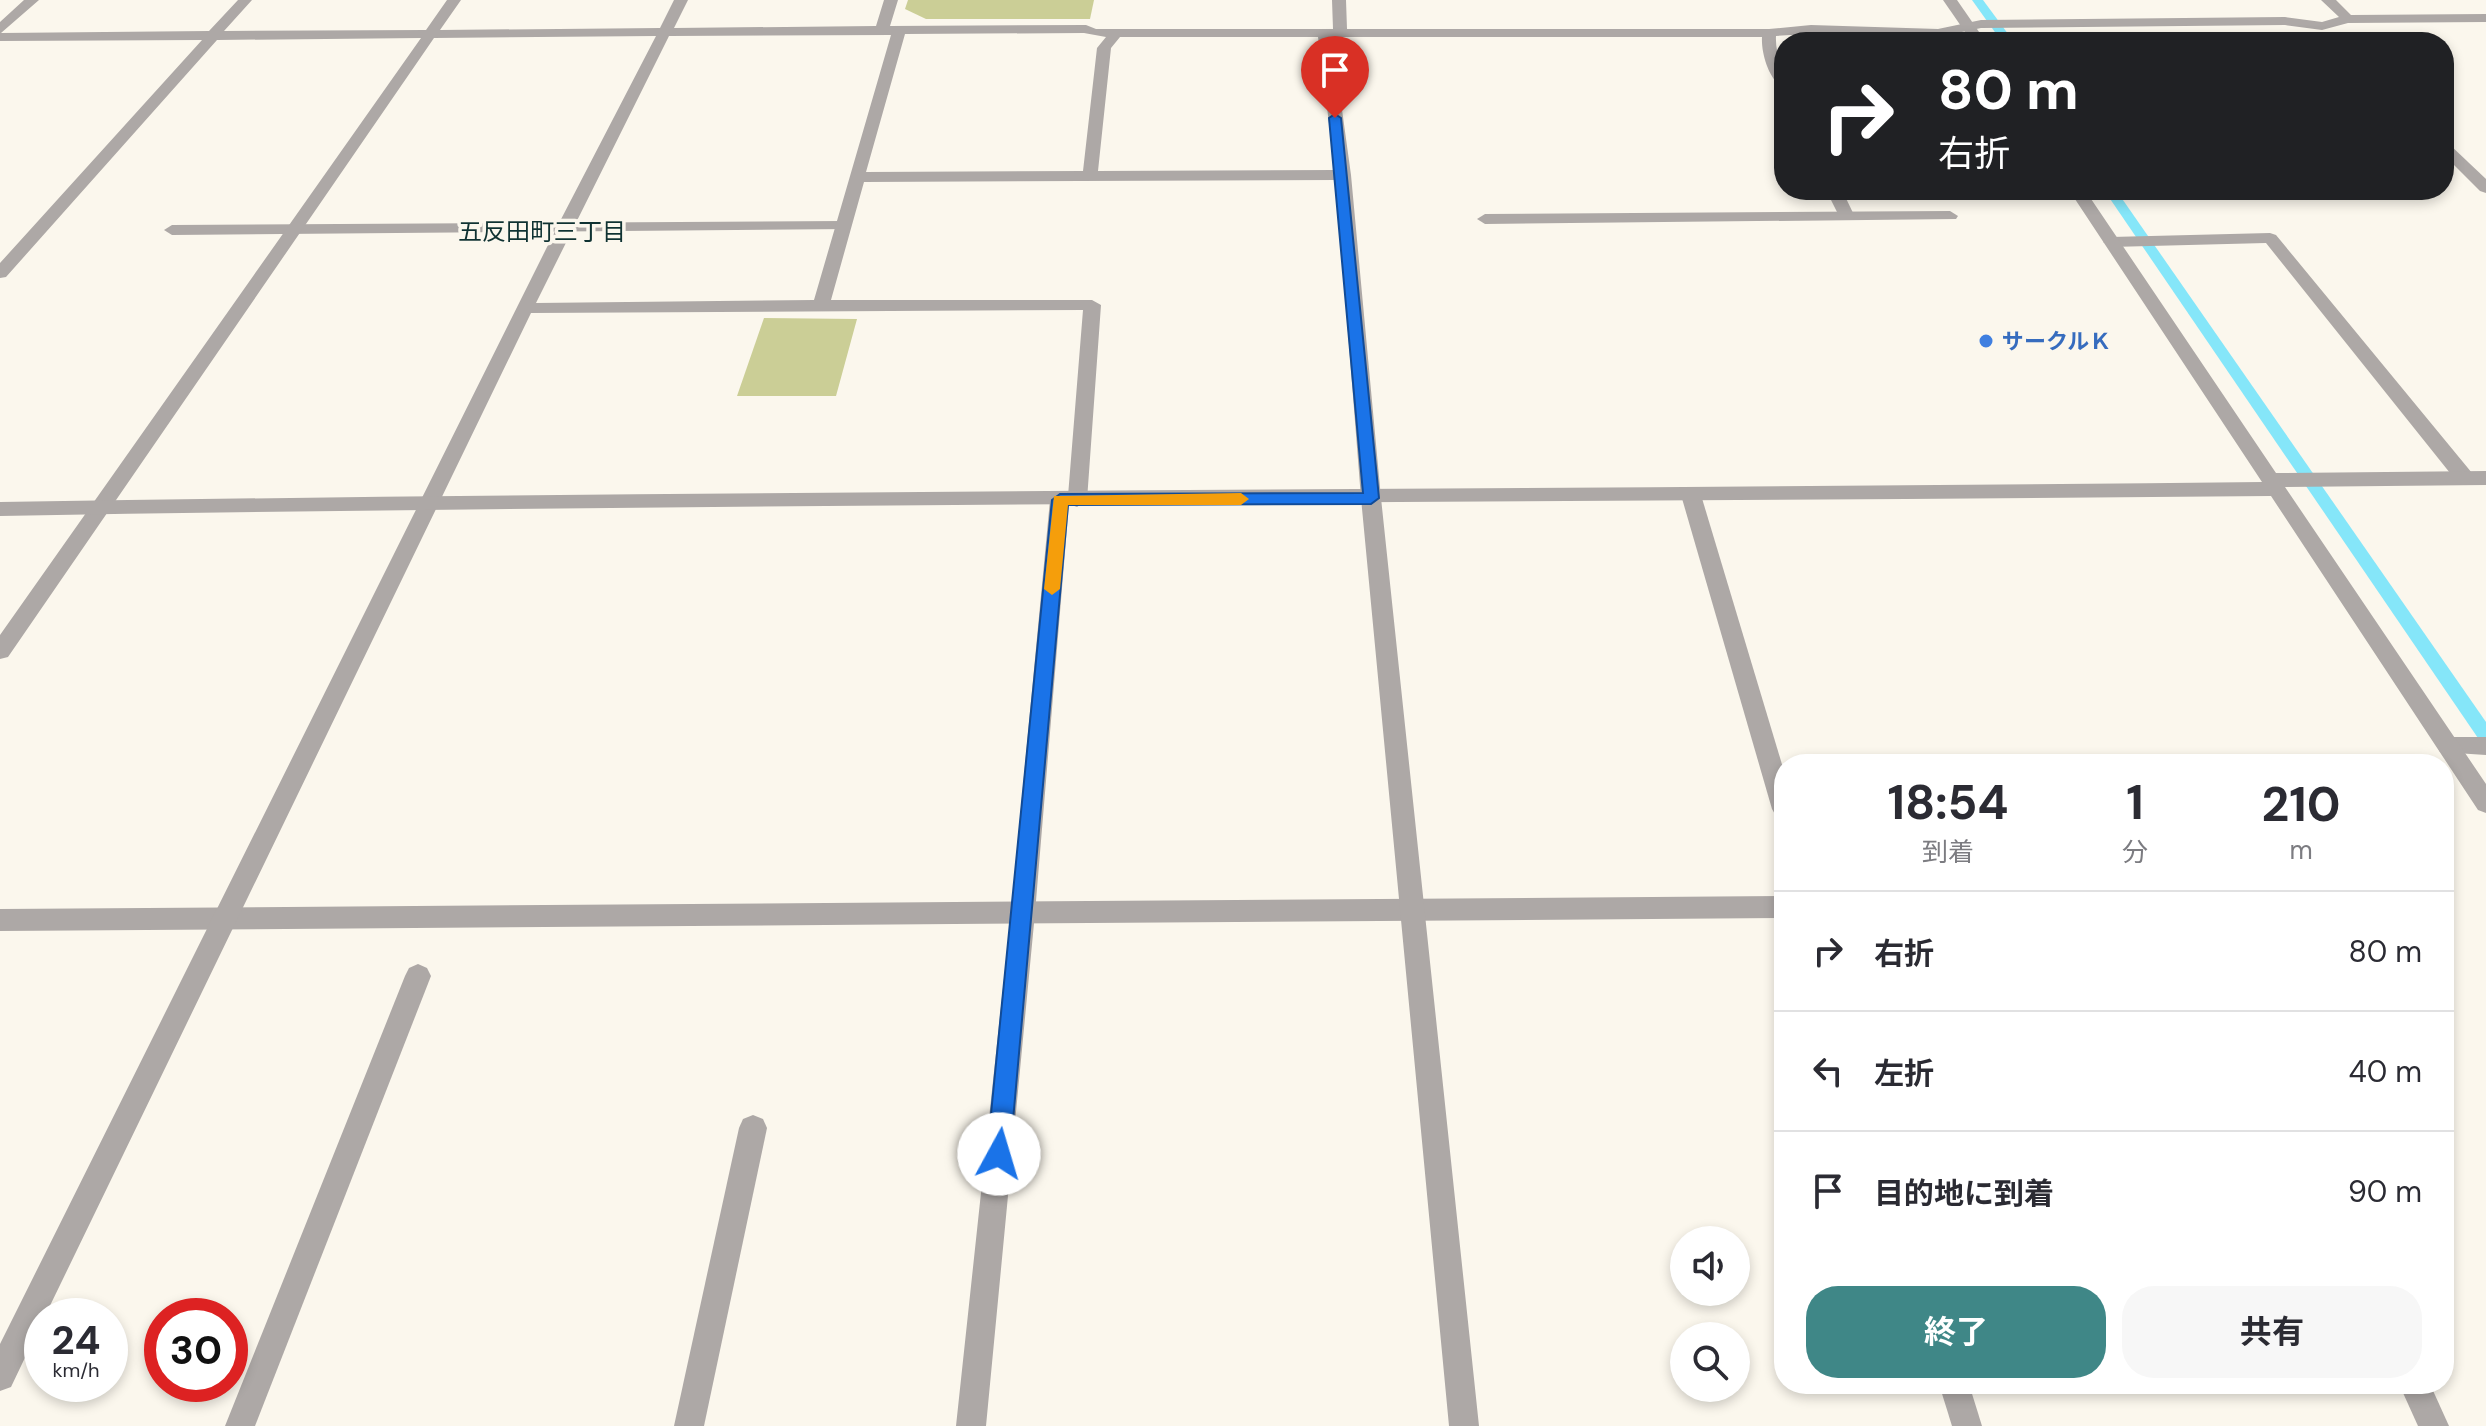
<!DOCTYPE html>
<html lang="ja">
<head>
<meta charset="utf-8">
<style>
	body { margin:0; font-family:"DM Sans","Noto Sans JP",sans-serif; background:#f7f7f7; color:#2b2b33; height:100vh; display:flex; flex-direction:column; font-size:30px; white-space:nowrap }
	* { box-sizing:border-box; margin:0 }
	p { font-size:26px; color:#7c7c81 }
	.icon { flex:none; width:44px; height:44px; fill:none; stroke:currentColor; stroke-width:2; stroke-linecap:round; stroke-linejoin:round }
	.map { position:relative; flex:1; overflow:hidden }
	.drawer { position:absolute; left:1774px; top:754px; width:680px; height:640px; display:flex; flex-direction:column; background:#fff; border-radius:32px; box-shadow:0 4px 12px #0003 }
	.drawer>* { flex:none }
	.guide { position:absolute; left:1774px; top:32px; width:680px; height:168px; border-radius:32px; box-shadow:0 4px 12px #0003; background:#202124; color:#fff; overflow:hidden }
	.fabs { position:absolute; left:1670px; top:1226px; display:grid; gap:16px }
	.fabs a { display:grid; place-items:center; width:80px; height:80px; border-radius:50%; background:#fff; box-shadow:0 4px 12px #0003; font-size:40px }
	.speed { position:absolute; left:24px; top:1298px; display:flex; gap:16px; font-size:40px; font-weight:700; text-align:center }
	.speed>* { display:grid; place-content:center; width:104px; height:104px; border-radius:50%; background:#fff; box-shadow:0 4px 12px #0003; line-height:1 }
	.speed small { font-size:20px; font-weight:400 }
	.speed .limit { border:12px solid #d22; background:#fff; color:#111 }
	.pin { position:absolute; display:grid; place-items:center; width:68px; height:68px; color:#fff; margin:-82px -34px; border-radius:50% 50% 50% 0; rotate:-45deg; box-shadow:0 0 8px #0007 }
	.pin .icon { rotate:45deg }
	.me { position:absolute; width:88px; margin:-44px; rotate:6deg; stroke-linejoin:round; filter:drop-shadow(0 0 6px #0008) }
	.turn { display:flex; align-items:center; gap:28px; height:168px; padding:0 32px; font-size:36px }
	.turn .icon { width:104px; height:104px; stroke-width:2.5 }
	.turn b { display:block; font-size:56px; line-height:68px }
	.eta { display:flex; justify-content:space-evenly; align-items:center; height:136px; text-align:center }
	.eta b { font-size:48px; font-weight:700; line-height:56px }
	.cta { display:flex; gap:16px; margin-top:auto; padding:16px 32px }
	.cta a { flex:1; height:92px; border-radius:32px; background:#3f8787; color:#fff; font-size:32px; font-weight:700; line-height:92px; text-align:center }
	.cta a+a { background:#f7f7f7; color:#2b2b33 }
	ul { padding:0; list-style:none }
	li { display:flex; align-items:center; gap:24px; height:120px; padding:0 32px; border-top:2px solid #e1e1e2 }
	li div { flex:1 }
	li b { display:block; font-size:30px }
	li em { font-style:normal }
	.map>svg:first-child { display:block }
</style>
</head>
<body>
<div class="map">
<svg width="2486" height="1426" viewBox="0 0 2486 1426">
	<rect width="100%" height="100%" fill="#fbf7ed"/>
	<!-- green -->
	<g fill="#cbce96">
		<path d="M 908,0 L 1094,0 L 1090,19 L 926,19 L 905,9 Z"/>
		<path d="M 764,318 L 857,319 L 836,396 L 737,396 Z"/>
	</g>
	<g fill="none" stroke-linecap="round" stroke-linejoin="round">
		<!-- stream -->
		<g fill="#85e6f9" fill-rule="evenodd">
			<path d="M 1972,0 L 1983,0 L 2014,42 L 2002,42 Z"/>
			<path d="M 2104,190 L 2116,190 L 2486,722 L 2486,743 L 2480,741 Z"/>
		</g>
		<!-- service -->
		<g fill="#ada8a6" fill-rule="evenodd">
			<path d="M 1950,211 L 1958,216 L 1956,219 L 1485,224 L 1477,219 L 1485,214 Z"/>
			<path d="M 843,221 L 849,223 L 849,229 L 172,235 L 164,230 L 172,225 Z"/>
			<path d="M 2270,233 L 2276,235 L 2472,473 L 2475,478 L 2472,483 L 2458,483 L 2266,243 L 2111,247 L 2103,242 L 2111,237 Z"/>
			<path d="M 1784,896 L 1784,918 L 0,931 L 0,909 Z"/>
		</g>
		<!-- minor -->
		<g fill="#ada8a6" fill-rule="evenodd">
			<path d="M 24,0 L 39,0 L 1,33 L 209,31 L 238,0 L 252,0 L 224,31 L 426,30 L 447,0 L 461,0 L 440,30 L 660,28 L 674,0 L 688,0 L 674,28 L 876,26 L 884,0 L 898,0 L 890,26 L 1086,25 L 1096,29 L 1333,29 L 1332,0 L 1346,0 L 1347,29 L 1769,29 L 1811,25 L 1938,29 L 1981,20 L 2285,17 L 2322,22 L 2339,17 L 2321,0 L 2336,0 L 2351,15 L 2486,14 L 2486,22 L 2348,23 L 2322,30 L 2285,25 L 1981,28 L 1938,37 L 1790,35 L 1776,36 C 1775,56 1784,67 1784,88 C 1769,81 1761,53 1762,37 L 1332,37 L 1351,175 L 1381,498 L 1479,1426 L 1449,1426 L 1361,498 L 1336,180 L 864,182 L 831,300 L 1092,300 L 1101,305 L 1087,500 L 1077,507 L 1069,504 L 1035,913 L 986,1426 L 956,1426 L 1011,913 L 1050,500 L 1060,493 L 1068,496 L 1083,310 L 531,313 L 45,1316 L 42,1316 L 42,1322 L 11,1387 L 0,1391 L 0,1344 L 557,227 L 656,36 L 434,38 L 8,657 L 0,659 L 0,635 L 421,38 L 217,40 L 6,277 L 0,278 L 0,263 L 202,40 L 0,41 L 0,22 ZM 1084,33 L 1106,37 L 1097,48 L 1083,171 L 866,172 L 905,34 ZM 891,35 L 814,300 L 536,303 L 669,36 ZM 1120,37 L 1318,37 L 1335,170 L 1098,171 L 1111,48 Z"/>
			<path d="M 2444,142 L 2449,144 L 2486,179 L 2486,193 L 2480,191 L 2444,155 Z"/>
			<path d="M 1826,190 L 1842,190 L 1855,217 L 1853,220 L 1841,220 Z"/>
			<path d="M 1691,488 L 1701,495 L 1784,771 L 1784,819 L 1776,816 L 1772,809 L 1681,495 Z"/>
			<path d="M 2448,737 L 2486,737 L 2486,755 L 2440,752 L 2437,746 L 2440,740 Z"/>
			<path d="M 418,964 L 427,968 L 431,976 L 255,1426 L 225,1426 L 405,976 L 409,968 Z"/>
			<path d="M 753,1115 L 763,1119 L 767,1128 L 704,1426 L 674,1426 L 739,1128 L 743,1119 Z"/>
			<path d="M 1939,1384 L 1969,1384 L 1982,1426 L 1952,1426 Z"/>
			<path d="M 2399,1384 L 2430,1384 L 2449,1426 L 2418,1426 Z"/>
		</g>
		<!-- tertiary -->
		<g fill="#ada8a6" fill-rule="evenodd">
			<path d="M 1943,0 L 1957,0 L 1986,42 L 1972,42 Z"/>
			<path d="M 2069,190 L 2085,190 L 2276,473 L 2486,471 L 2486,485 L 2285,487 L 2486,784 L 2486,813 L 2478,810 L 2271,496 C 1514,503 757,503 0,516 L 0,502 C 754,490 1508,490 2262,482 Z"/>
		</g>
	</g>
	<!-- route -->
	<path fill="#1a73e8" stroke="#114b97" stroke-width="2" d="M 1335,114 L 1341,118 L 1379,498 L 1371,504 L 1068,505 L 1010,1154 L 1007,1162 L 999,1165 L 991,1162 L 987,1154 L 1052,500 L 1060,494 L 1363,493 L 1329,118 Z"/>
	<!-- slow -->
	<path fill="#f59e0b" d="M 1241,493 L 1249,499 L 1241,505 L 1068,505 L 1060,589 L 1052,595 L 1044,589 L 1054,496 Z"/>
	<!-- markers -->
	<circle fill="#3f7fe0" stroke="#fbf7ed" stroke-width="3" cx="1986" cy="341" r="8"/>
	<g text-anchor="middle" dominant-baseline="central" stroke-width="7" stroke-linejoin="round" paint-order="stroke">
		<!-- far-shop labels -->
		<g font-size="22" font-weight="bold" fill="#366cbe" stroke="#fbf7ed" text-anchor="start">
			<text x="2002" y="341">サークルＫ</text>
		</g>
		<!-- far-neighbourhood labels -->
		<g font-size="24" fill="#0f3232" stroke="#fbf7ed">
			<text x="542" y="231">五反田町三丁目</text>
		</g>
	</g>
</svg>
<div class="fabs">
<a><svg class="icon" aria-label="sound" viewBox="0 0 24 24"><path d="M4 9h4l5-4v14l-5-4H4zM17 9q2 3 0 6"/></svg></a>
<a><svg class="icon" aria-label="search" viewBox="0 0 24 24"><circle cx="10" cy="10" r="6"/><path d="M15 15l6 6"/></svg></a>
</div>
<div class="speed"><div>24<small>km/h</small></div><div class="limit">30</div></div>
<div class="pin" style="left:1335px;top:118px;background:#d93025"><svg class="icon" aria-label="arrive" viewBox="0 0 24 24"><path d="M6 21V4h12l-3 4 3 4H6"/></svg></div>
<svg class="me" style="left:999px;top:1154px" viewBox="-20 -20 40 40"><circle r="19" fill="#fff"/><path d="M0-13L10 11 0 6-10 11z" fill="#1a73e8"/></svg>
<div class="guide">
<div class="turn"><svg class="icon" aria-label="right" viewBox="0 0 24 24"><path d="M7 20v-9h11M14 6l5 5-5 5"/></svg><div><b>80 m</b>右折</div></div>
</div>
<section class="drawer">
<div class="eta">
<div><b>18:54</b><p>到着</p></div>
<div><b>1</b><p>分</p></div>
<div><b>210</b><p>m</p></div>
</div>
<ul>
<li><svg class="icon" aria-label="right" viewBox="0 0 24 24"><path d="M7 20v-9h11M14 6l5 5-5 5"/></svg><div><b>右折</b></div><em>80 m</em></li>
<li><svg class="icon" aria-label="left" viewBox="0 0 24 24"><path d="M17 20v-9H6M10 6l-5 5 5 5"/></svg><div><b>左折</b></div><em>40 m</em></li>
<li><svg class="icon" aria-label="arrive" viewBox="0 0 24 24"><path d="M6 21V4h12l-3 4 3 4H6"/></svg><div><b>目的地に到着</b></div><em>90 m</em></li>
</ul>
<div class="cta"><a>終了</a><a>共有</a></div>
</section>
</div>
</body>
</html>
